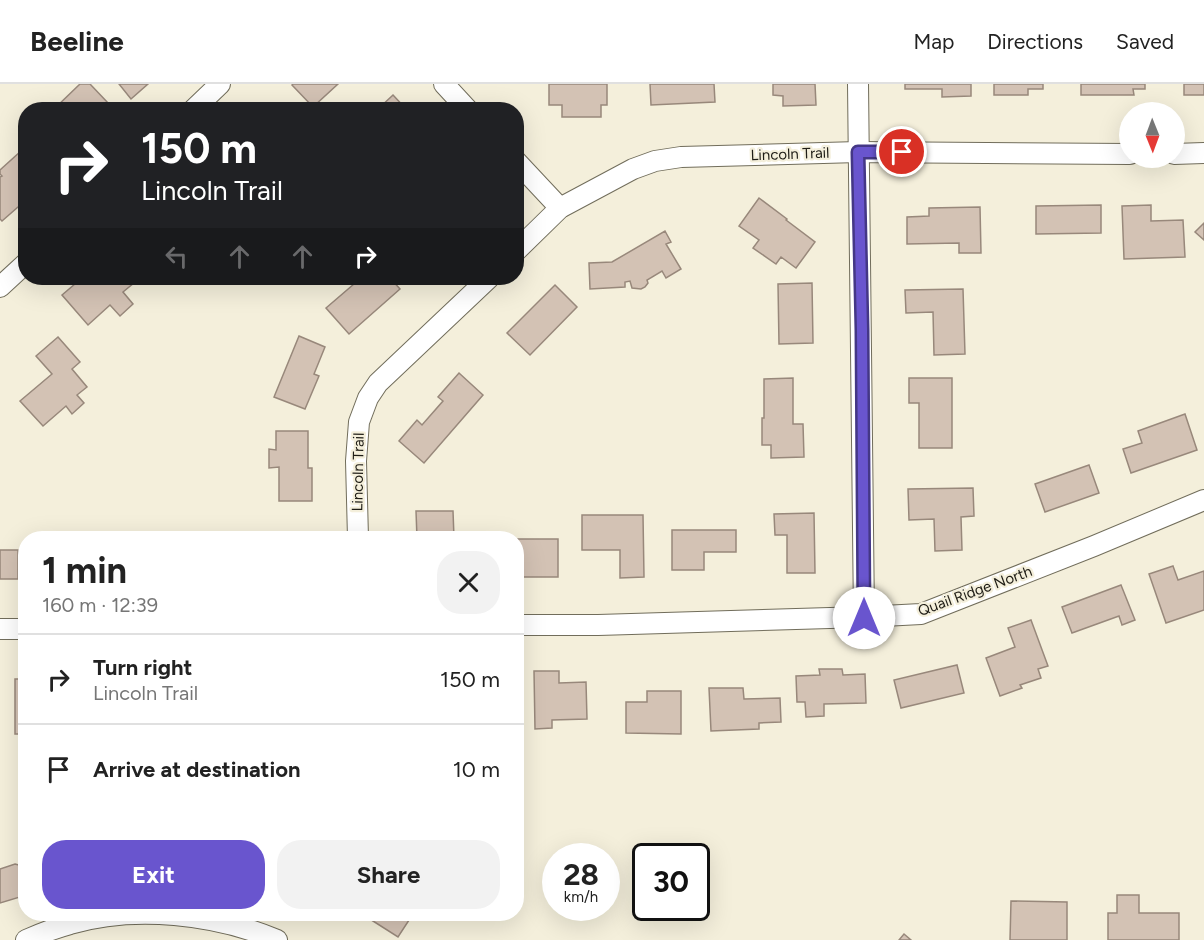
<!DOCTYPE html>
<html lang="en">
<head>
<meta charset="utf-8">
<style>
	body { margin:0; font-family:Figtree,sans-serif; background:#f2f2f2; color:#222; height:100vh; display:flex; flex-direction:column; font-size:22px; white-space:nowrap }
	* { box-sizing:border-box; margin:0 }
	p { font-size:20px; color:#767676 }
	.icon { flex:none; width:33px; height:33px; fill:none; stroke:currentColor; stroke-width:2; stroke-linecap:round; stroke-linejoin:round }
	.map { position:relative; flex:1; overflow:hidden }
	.drawer { position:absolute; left:18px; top:447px; width:506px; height:390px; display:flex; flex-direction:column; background:#fff; border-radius:24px; box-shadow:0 6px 24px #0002 }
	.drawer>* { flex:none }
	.banner { position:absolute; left:18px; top:18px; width:506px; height:183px; border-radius:24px; box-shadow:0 6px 24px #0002; background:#202124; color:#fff; overflow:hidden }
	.needle { width:39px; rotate:179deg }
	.fabs { position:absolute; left:1119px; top:18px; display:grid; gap:12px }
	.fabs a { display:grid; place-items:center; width:66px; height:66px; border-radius:50%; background:#fff; box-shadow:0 6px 24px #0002; font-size:30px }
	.speed { position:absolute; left:542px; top:759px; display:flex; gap:12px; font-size:30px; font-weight:700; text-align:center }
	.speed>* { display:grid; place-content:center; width:78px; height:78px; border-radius:50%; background:#fff; box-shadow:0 6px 24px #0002; line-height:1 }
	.speed small { font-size:15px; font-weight:400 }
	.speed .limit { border:3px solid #111; border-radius:9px; background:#fff; color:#111 }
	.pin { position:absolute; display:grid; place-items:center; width:51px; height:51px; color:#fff; margin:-26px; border:3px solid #fff; border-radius:50%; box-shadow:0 2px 6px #0007 }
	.me { position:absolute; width:66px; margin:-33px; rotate:0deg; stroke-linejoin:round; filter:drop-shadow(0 0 4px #0008) }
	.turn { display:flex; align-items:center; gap:21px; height:126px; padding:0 24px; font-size:27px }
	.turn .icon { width:78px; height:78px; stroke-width:2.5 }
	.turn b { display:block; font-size:42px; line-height:51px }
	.lanes { display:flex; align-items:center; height:57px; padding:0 24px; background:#0003; justify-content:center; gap:30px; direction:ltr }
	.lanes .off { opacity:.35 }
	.round { display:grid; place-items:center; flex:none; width:63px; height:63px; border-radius:24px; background:#f2f2f2 }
	.overview { display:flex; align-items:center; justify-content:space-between; height:102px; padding:0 24px }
	h1 { font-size:36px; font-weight:700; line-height:45px }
	.action { display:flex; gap:12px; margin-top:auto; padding:12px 24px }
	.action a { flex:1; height:69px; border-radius:24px; background:#6955ce; color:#fff; font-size:24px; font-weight:700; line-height:69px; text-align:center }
	.action a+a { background:#f2f2f2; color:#222 }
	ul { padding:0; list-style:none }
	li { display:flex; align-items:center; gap:18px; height:90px; padding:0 24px; border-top:2px solid #e0e0e0 }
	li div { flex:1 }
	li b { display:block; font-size:22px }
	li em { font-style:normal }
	header { display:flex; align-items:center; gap:36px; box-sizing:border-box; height:84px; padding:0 30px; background:#fff; border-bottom:2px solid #e0e0e0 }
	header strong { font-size:28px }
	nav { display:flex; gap:33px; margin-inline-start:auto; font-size:21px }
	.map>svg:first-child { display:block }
</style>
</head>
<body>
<header>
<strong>Beeline</strong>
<nav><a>Map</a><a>Directions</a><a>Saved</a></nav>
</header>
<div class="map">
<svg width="1204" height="856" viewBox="0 0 1204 856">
	<rect width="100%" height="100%" fill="#f4efdb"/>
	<!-- building -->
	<g fill="#d3c2b4" stroke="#98887b" stroke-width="1.5">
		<path d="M 80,0 L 90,0 L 109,20 L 104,26 L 53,26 Z"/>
		<path d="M 119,0 L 148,0 L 131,15 Z"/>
		<path d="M 293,0 L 338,0 L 313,23 L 292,1 Z"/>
		<path d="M 549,0 L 607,0 L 607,21 L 601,21 L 601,33 L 562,33 L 562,21 L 549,21 Z"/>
		<path d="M 650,0 L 714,0 L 715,18 L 651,21 Z"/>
		<path d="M 773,0 L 815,0 L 816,21 L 783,22 L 783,12 L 773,11 Z"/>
		<path d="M 905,0 L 971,0 L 971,12 L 942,13 L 942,5 L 905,5 Z"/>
		<path d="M 994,0 L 1043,0 L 1043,5 L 1028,5 L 1028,11 L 994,11 Z"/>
		<path d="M 1081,0 L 1145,0 L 1145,5 L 1133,5 L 1134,11 L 1081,11 Z"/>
		<rect x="1184" y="0" width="20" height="11"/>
		<path d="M 393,11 L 407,26 L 377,26 Z"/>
		<path d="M 21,67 L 26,72 L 26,116 L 2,137 L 0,135 L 0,93 L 2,92 L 0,90 L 0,86 Z"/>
		<path d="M 759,114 L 787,135 L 786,136 L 815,158 L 796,184 L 781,173 L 776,180 L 753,164 L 759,156 L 739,142 Z"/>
		<path d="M 1101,121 L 1101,149 L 1036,150 L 1036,122 Z"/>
		<path d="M 1151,121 L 1151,137 L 1183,136 L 1185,173 L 1124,175 L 1122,122 Z"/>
		<path d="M 980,123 L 981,169 L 959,169 L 959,159 L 907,160 L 907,133 L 929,132 L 929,124 Z"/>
		<path d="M 1204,139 L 1204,156 L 1195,148 Z"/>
		<path d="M 665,147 L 671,158 L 666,160 L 681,185 L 666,194 L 662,187 L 647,196 L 648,199 L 645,203 L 641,205 L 632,204 L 630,197 L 625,198 L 625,203 L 590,205 L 589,179 L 612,178 Z"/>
		<path d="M 82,194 L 140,194 L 123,208 L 133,220 L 120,232 L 110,221 L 88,241 L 62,211 Z"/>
		<path d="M 361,194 L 390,194 L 400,205 L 349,250 L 326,224 Z"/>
		<path d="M 812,199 L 813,259 L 779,260 L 778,200 Z"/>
		<path d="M 555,201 L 577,223 L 530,271 L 507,249 Z"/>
		<path d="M 963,205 L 965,270 L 934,271 L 933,228 L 906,229 L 905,206 Z"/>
		<path d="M 299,252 L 325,263 L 314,290 L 319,292 L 305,325 L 274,313 Z"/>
		<path d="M 58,253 L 80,278 L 72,285 L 87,303 L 77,311 L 84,319 L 72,330 L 66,322 L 43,342 L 20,317 L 52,290 L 36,272 Z"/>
		<path d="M 459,289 L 483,311 L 424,379 L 399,357 L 417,336 L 422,341 L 443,317 L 438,313 Z"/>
		<path d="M 793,294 L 793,340 L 803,340 L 804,373 L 771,374 L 771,361 L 762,361 L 762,334 L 764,334 L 764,295 Z"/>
		<path d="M 909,294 L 952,294 L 952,364 L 919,364 L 919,319 L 909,319 Z"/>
		<path d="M 1185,330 L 1197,366 L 1131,389 L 1123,365 L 1142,359 L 1138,347 Z"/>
		<path d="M 276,347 L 308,347 L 308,384 L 312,384 L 312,417 L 279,417 L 279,383 L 269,384 L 269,365 L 276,366 Z"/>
		<path d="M 1089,381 L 1099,409 L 1045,428 L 1035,400 Z"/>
		<path d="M 973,404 L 974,432 L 961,433 L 962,466 L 935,467 L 934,435 L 909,436 L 908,405 Z"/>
		<path d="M 416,427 L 453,427 L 454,454 L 417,454 Z"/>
		<path d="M 814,429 L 815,489 L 787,489 L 787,451 L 775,451 L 774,430 Z"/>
		<path d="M 582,431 L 643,431 L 644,493 L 620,494 L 620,466 L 582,466 Z"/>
		<path d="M 672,446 L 736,446 L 736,468 L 704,468 L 704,486 L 672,486 Z"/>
		<rect x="109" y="451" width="64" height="3"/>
		<path d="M 516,455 L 558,455 L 558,493 L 519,493 L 519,481 L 516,481 Z"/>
		<rect x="0" y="466" width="18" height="29"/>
		<path d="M 1173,482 L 1178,496 L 1204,487 L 1204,526 L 1166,539 L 1149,490 Z"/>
		<path d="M 1121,501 L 1135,536 L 1122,541 L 1119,532 L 1072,549 L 1062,523 Z"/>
		<path d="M 1031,536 L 1048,582 L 1038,585 L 1041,594 L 1020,601 L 1022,604 L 1000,612 L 986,574 L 1015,563 L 1008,544 Z"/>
		<path d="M 957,581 L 964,609 L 901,624 L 894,596 Z"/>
		<path d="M 819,585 L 842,585 L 843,591 L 865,590 L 866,619 L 824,620 L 824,632 L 806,633 L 805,618 L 797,618 L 796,592 L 820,591 Z"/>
		<path d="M 534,587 L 559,587 L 559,599 L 586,598 L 587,635 L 552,636 L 552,644 L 535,645 Z"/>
		<rect x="15" y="595" width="11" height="55"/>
		<path d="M 709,604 L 743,604 L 744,615 L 780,614 L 781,638 L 759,639 L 759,645 L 711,647 Z"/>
		<path d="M 647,607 L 681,607 L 681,650 L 626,649 L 626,618 L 647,618 Z"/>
		<path d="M 15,780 L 26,783 L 26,799 L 23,800 L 20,813 L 0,819 L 0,785 Z"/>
		<path d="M 1117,811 L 1139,811 L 1139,829 L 1179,829 L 1179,856 L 1108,856 L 1108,829 L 1117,829 Z"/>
		<path d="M 1011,817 L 1067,818 L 1067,856 L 1010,856 Z"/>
		<path d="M 356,830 L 413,830 L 398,853 L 362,830 L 361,833 Z"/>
		<path d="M 904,850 L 911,856 L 899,856 Z"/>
	</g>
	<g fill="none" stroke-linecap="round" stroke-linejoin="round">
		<defs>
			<g id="minor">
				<path d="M 444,0 L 468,26"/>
				<path d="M 858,0 L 864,533"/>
				<path d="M 193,26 L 220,0"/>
				<path d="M 1174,70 L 1204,69"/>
				<path d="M 516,77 L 560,124"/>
				<path d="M 516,167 L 560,124 L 633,85 L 655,77 L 681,73 L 858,68 L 1130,70"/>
				<path d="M 0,203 L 26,179"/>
				<path d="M 358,454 L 356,377 L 359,338 L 368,314 L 378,299 L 489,194"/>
				<path d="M 516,541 L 598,541 L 864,533 L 921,530 L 1094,462 L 1204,416"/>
				<path d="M 0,545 L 26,545"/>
				<path d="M 26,856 C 40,850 55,844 70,840 C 135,821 215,830 277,856"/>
			</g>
		</defs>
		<!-- minor casing -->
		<use href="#minor" stroke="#716d5b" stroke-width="22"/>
		<!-- minor -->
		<use href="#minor" stroke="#fff" stroke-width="20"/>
	</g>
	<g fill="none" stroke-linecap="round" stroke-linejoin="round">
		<defs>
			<path id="route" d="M 864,534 L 862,246 L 858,68 L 902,68"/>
		</defs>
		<!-- route casing -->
		<use href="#route" stroke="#443786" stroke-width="15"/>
		<!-- route -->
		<use href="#route" stroke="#6955ce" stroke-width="10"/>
	</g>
	<g text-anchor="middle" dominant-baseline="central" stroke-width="4.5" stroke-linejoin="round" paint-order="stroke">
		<!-- street labels -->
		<g font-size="15" fill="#1e1c15" stroke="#f4efdb">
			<text transform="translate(790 70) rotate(-2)">Lincoln Trail</text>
			<text transform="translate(358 388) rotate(-89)">Lincoln Trail</text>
			<text transform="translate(975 507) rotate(-20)">Quail Ridge North</text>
		</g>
	</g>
</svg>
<div class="fabs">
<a><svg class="needle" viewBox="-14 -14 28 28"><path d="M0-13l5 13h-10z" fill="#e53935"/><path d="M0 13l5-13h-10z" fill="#767676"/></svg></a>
</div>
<div class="speed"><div>28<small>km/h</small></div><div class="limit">30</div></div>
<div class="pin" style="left:902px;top:68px;background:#d93025"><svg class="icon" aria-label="arrive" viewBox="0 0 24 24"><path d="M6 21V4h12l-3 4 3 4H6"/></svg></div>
<svg class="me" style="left:864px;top:534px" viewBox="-20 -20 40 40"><circle r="19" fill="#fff"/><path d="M0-13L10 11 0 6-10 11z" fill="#6955ce"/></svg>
<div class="banner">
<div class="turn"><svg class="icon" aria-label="right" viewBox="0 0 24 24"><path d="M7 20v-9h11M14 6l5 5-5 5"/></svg><div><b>150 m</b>Lincoln Trail</div></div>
<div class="lanes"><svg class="icon off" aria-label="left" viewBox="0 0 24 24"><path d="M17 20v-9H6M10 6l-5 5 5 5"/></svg><svg class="icon off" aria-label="ahead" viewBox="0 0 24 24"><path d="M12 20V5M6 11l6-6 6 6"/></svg><svg class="icon off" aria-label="ahead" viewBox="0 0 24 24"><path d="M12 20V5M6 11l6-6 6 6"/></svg><svg class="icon" aria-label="right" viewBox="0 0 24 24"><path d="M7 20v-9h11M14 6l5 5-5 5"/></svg></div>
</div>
<section class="drawer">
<div class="overview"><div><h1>1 min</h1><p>160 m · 12:39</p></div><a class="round"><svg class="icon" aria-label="close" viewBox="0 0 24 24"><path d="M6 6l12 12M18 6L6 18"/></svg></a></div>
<ul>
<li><svg class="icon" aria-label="right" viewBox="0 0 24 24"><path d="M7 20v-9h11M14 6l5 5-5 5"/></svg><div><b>Turn right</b><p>Lincoln Trail</p></div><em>150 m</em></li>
<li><svg class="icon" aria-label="arrive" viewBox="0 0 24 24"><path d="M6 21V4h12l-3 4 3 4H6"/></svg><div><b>Arrive at destination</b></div><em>10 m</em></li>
</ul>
<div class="action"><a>Exit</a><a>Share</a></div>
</section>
</div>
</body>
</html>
